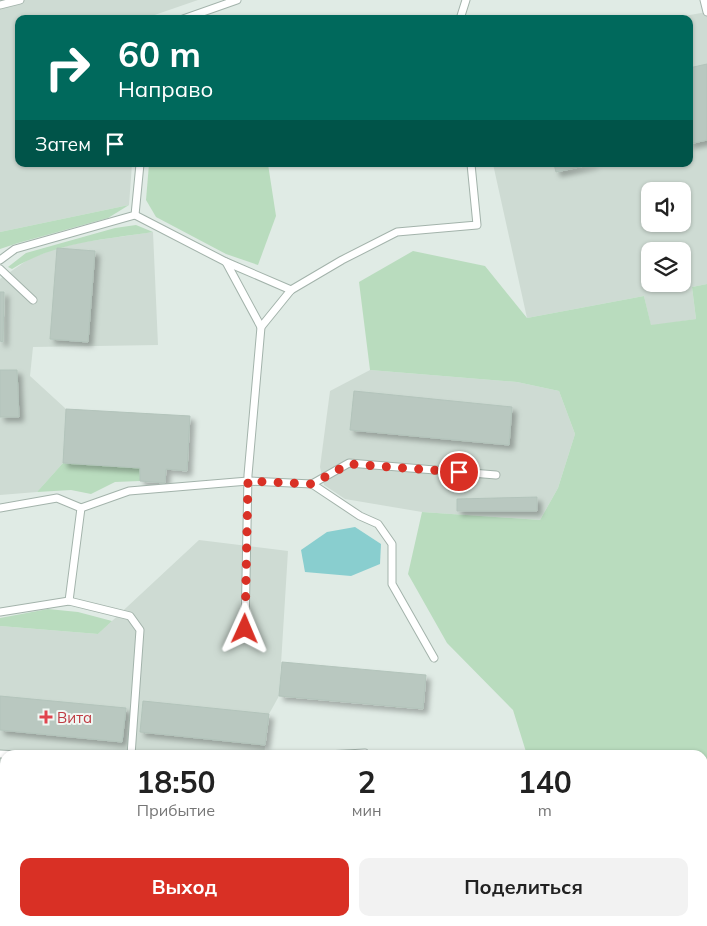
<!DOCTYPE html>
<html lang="ru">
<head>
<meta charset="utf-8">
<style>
	body { margin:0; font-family:Mulish,sans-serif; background:#f2f2f2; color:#222; height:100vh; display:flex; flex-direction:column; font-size:19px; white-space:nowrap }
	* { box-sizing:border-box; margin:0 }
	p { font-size:16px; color:#767676 }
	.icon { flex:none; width:28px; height:28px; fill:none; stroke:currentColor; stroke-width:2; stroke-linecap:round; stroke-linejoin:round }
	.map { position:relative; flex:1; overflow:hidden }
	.panel { position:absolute; left:0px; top:750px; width:708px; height:176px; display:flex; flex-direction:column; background:#fff; border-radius:15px 15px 0 0; box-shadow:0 1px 4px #0004 }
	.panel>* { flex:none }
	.guide { position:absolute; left:15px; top:15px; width:678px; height:152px; border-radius:10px; box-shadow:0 1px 4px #0004; background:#00695c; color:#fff; overflow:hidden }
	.buttons { position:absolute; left:641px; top:182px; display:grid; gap:10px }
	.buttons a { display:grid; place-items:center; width:50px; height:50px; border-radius:10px; background:#fff; box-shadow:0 1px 4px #0004; font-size:25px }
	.pin { position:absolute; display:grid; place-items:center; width:42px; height:42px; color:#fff; margin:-21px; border:2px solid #fff; border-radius:50%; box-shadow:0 1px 5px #0007 }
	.me { position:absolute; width:55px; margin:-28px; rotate:1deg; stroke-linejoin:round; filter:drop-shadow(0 0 4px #0008) }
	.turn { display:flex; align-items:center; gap:18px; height:105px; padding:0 20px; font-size:22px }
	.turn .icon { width:65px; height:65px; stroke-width:2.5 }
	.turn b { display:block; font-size:35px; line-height:42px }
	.then { display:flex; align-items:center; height:48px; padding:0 20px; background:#0003; gap:10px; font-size:19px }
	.eta { display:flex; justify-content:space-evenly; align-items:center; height:85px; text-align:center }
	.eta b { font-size:30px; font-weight:700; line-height:35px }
	.cta { display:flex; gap:10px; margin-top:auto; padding:10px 20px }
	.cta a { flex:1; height:58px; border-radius:10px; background:#d93025; color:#fff; font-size:20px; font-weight:700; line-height:58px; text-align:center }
	.cta a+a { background:#f2f2f2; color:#222 }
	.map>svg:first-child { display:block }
</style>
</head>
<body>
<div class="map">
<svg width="707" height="926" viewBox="0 0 707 926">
	<defs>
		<filter id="shadow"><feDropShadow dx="4.5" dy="4.5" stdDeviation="2.5" flood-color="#0004"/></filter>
	</defs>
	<rect width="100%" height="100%" fill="#e0ebe5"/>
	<!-- built -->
	<g fill="#cedbd3" fill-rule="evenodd">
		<path d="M 0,0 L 198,0 L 143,19 L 19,19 L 19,164 L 132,164 L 129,205 L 0,232 Z"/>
		<path d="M 707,12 L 707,284 L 692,287 L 696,319 L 651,326 L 644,296 L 527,318 L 493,164 L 689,164 L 689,19 L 667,19 ZM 650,191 L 682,191 L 682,224 L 650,224 ZM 650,251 L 682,251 L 682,284 L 650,284 Z"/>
		<path d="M 153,232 L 158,345 L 33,347 L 30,376 L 66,409 L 190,416 L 187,471 L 166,470 L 165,483 L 140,481 L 140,468 L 63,463 L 37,492 L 0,495 L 0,279 L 29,259 L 57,248 L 84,242 Z"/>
		<path d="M 370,370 L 517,382 L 559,391 L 575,434 L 558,488 L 540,520 L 422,512 L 345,499 L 324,485 L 320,467 L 330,391 Z"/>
		<path d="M 199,540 L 288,551 L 279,696 L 269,714 L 264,755 L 5,755 L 5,785 L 0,784 L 0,626 L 98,634 Z"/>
	</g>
	<!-- green -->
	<g fill="#b9dcbe">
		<path d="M 149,164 L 268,164 L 276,216 L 258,265 L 226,254 L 156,217 L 146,200 Z"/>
		<path d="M 129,205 L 108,218 L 18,243 L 0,249 L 0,232 Z"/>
		<path d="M 136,225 L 153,232 C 102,240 56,242 12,269 L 8,267 L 26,253 L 115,228 Z"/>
		<path d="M 413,251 L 485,266 L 527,318 L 644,296 L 651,325 L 696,319 L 692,287 L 707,284 L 707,874 L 702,874 L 702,755 L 527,755 L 513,710 L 447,643 L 408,574 L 422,512 L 540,520 L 558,488 L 575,434 L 559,391 L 517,382 L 370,370 L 359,282 Z"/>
		<path d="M 63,463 L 140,468 L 140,481 L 115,482 L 91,494 L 71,490 L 37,492 Z"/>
		<path d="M 48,609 L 78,612 L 112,621 L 98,634 L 0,626 L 0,618 Z"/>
		<path d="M 0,784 L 5,785 L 5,841 L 2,859 L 0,859 Z"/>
	</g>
	<!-- water -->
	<path fill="#89cecf" d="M 355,527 L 381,544 L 380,564 L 351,576 L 305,572 L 301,550 L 327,532 Z"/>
	<!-- building -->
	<g fill="#b9c8c0" stroke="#b3c4bb" filter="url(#shadow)">
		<path d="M 707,64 L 707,140 L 689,144 L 689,68 Z"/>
		<path d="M 554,164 L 594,164 L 556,172 Z"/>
		<path d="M 57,248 L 95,251 L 88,342 L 50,339 Z"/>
		<path d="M 0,292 L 4,292 L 3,342 L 0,341 Z"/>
		<path d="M 0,370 L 17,370 L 19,417 L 0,417 Z"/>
		<path d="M 354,391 L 512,407 L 509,445 L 350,430 Z"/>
		<path d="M 66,409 L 190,416 L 187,471 L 166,469 L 165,483 L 140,481 L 140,468 L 63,463 Z"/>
		<path d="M 537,497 L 537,511 L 457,511 L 457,499 Z"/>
		<path d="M 282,662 L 426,675 L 423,709 L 279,696 Z"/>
		<path d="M 0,696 L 126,708 L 122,742 L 0,730 Z"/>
		<path d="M 143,701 L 269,714 L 265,745 L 140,732 Z"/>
		<rect x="702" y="874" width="5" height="19"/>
		<path d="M 2,875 L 5,875 L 5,895 L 1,895 Z"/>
		<path d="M 702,910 L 707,910 L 707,926 L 678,926 L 678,921 L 702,921 Z"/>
		<rect x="90" y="921" width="25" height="5"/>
		<path d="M 141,921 L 179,921 L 179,926 L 148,926 L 141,925 Z"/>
		<rect x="221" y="921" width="38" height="5"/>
		<path d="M 275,921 L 289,921 L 289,926 L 274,926 Z"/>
		<path d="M 322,921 L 347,922 L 346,926 L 321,926 Z"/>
		<path d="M 385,921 L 422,922 L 422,926 L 385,926 Z"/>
		<path d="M 448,924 L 483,925 L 483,926 L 448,926 Z"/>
	</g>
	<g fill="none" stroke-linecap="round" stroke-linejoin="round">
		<defs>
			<g id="service">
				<path d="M 704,0 L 707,12"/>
				<path d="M 0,5 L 20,0"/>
				<path d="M 183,19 L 237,0"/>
				<path d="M 460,19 L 466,0"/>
				<path d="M 135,215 L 226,262 L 261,327"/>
				<path d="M 0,260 L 15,249 L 135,215 L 140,164"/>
				<path d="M 226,262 L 291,290"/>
				<path d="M 0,269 L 33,300"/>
				<path d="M 312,484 L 360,516 L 378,524 L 392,544 L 392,584 L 434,658"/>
				<path d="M 0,508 L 57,498 L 81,508 L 69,601"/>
				<path d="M 81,508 L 129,491 L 248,481 L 312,484 L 349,463 L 496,475"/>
				<path d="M 0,612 L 69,601 L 130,616 L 140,630 L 131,755"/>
				<path d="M 245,629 L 248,475 L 261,327 L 291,290 L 342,260 L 397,232 L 477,225 L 471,164"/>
				<path d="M 0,754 L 18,755"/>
				<path d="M 326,755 L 365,753"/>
				<path d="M 702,901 L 707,901"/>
				<path d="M 370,921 L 370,926"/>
				<path d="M 632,921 L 634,926"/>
				<path d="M 81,926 L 81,921"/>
				<path d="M 198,926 L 198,921"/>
				<path d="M 437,926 L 437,921"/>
			</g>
		</defs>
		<!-- service casing -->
		<use href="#service" stroke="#a3b3ab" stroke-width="9"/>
		<!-- service -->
		<use href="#service" stroke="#fff" stroke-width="7"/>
	</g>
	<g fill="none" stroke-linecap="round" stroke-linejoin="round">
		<!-- route -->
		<path stroke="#d93025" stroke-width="9" stroke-dasharray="0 16.2" d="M 245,629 L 248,481 L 312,484 L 349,464 L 459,472"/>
	</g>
	<!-- markers -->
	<path fill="#e0444e" stroke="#f1f7f3" stroke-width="2" d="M43.5 709.5h5v5h5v5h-5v5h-5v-5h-5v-5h5z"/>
	<g text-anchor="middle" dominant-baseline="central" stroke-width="4" stroke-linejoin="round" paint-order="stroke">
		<!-- health labels -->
		<g font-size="15" fill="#be3a42" stroke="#f1f7f3" text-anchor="start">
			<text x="57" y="717">Вита</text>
		</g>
	</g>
</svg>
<div class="buttons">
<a><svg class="icon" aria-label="sound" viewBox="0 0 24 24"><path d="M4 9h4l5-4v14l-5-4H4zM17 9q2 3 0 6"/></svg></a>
<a><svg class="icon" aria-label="layers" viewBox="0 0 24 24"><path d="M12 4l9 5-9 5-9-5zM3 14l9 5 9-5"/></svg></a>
</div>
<div class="pin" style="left:459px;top:472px;background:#d93025"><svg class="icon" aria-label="arrive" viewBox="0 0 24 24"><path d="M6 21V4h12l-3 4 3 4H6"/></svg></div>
<svg class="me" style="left:245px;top:629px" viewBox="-20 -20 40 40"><path d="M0-17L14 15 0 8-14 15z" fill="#d93025" stroke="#fff" stroke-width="4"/></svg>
<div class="guide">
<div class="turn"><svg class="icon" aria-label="right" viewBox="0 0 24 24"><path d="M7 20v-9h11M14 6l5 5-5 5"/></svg><div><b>60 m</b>Направо</div></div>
<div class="then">Затем<svg class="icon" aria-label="arrive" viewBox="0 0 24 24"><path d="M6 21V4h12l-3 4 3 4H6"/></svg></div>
</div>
<section class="panel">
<div class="eta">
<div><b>18:50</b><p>Прибытие</p></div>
<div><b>2</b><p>мин</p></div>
<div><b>140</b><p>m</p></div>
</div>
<div class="cta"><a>Выход</a><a>Поделиться</a></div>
</section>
</div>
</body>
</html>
